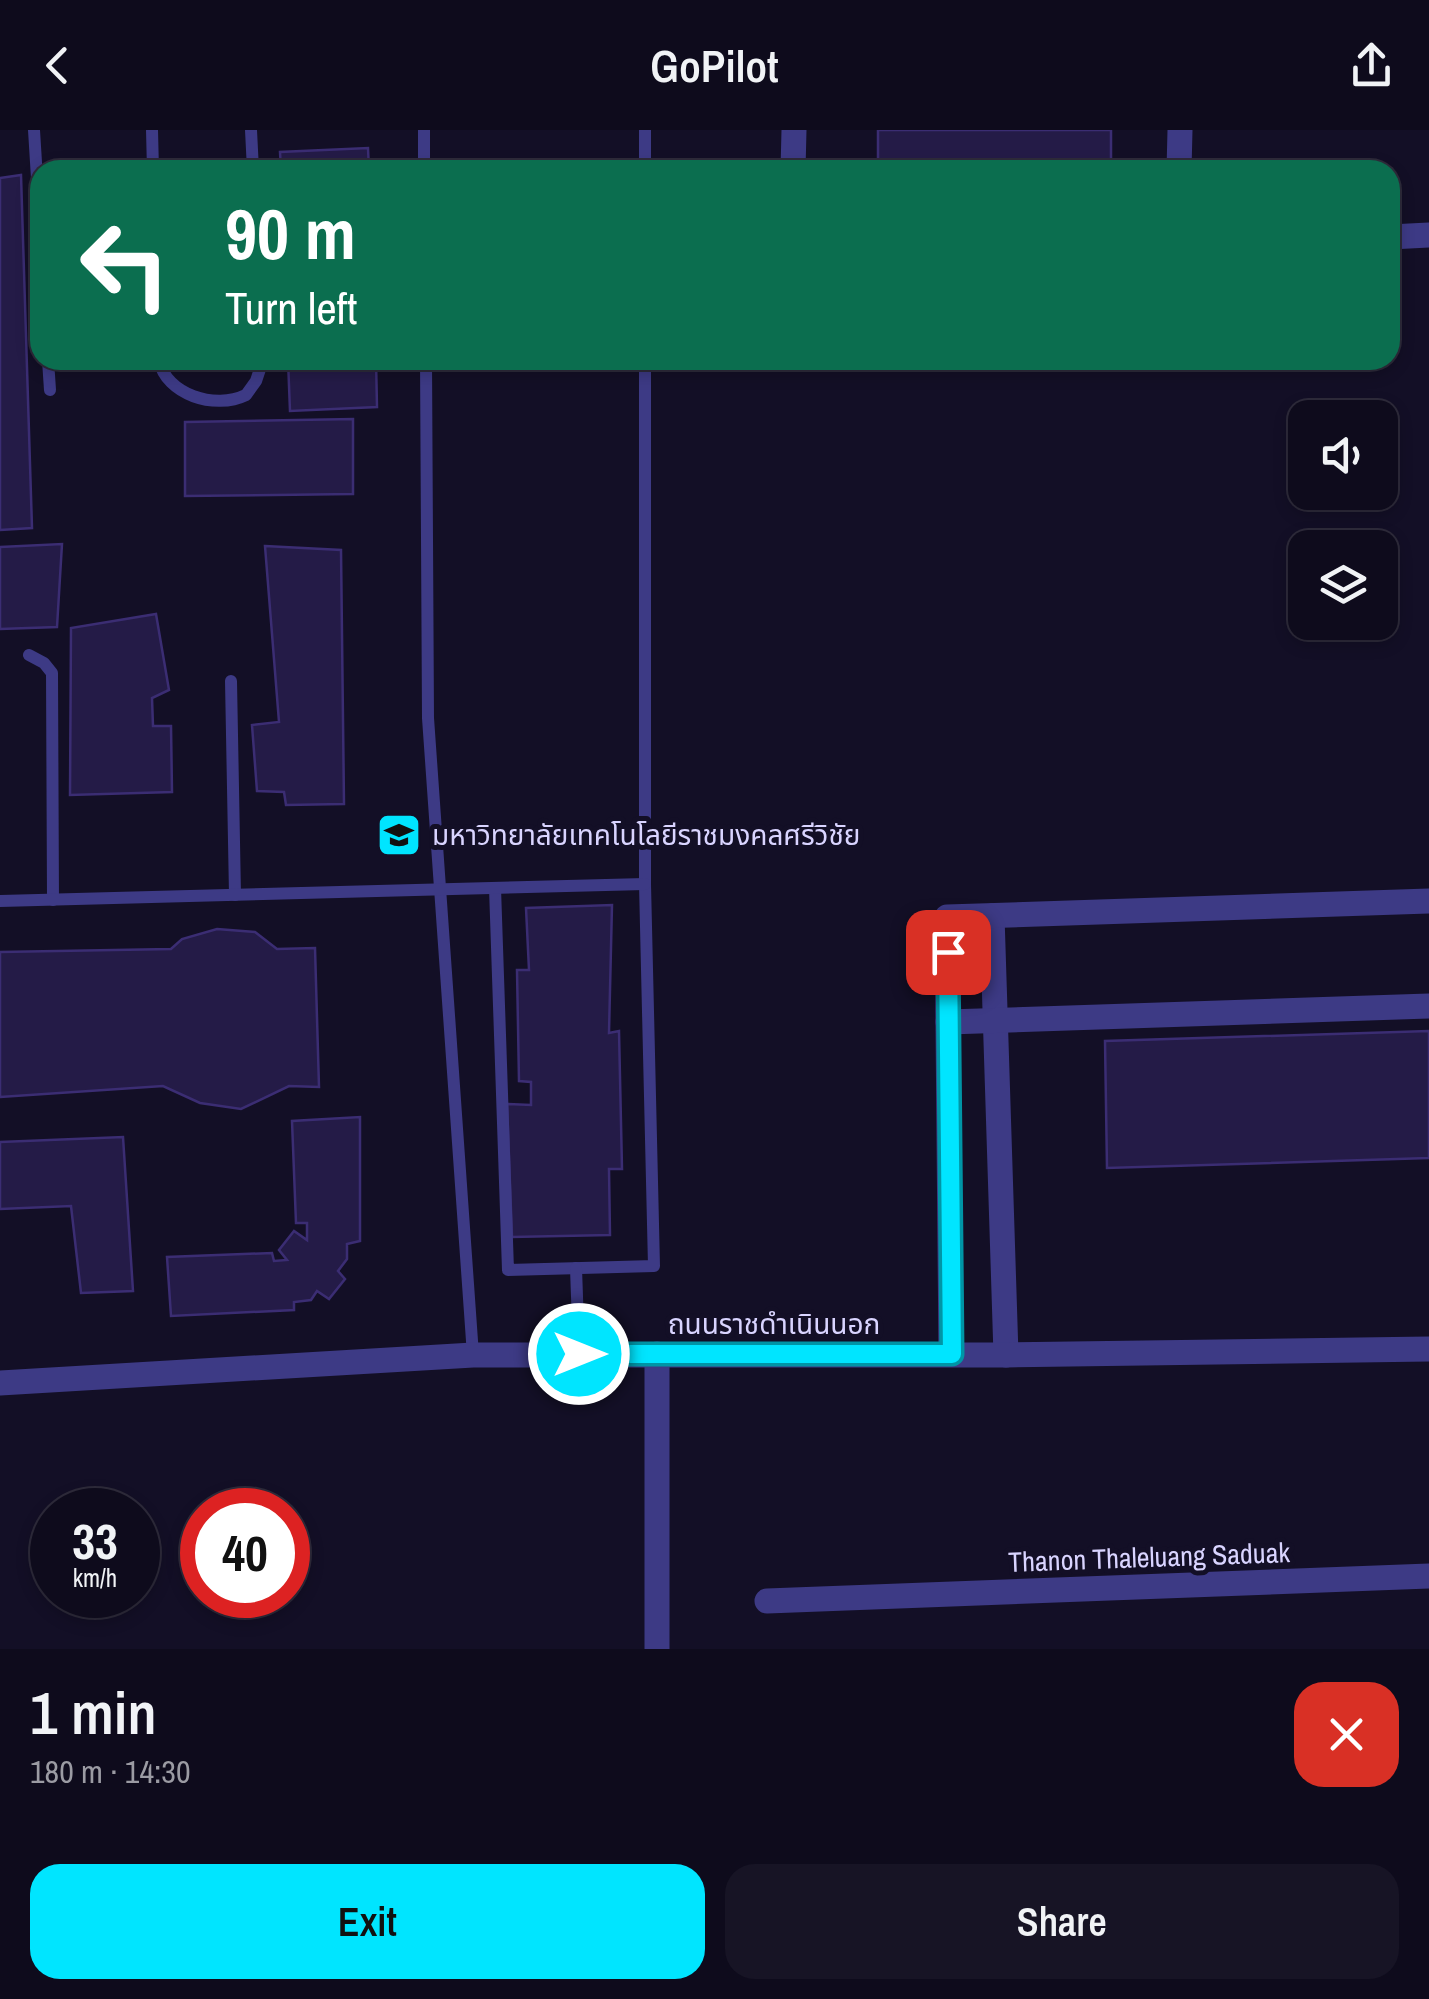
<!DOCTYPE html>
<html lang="en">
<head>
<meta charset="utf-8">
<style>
	body { margin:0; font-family:"Archivo Narrow","Noto Sans Thai",sans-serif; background:#171425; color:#f1f3f6; height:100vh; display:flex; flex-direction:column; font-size:38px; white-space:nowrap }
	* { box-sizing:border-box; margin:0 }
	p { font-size:32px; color:#9b9ba3 }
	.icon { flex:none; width:55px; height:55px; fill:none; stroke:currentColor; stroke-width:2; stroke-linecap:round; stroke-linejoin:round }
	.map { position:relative; height:1519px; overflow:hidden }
	.sheet { display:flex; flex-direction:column; background:#0e0b1c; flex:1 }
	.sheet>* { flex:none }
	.hud { position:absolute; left:30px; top:30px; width:1370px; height:210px; border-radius:30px; box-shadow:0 5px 15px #0003,0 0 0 2px #2e2b3b; background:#0b6e4f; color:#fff; overflow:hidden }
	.controls { position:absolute; left:1288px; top:270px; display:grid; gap:20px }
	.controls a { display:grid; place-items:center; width:110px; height:110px; border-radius:20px; background:#0e0b1c; box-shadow:0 5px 15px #0003,0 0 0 2px #2e2b3b; font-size:50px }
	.speed { position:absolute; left:30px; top:1358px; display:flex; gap:20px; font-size:50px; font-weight:700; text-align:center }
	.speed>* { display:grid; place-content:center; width:130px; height:130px; border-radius:50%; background:#0e0b1c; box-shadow:0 5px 15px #0003,0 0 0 2px #2e2b3b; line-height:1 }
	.speed small { font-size:25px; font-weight:400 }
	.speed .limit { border:15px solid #d22; background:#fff; color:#111 }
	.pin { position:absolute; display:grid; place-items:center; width:85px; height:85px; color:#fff; margin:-42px; border-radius:20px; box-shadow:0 5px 15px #0006 }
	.me { position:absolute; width:110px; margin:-55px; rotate:90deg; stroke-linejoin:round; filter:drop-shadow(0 0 8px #0008) }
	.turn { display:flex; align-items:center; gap:35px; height:210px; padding:0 30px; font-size:45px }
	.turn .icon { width:130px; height:130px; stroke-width:2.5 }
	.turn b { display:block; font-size:70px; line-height:85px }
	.round { display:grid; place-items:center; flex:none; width:105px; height:105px; border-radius:30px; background:#171425 }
	.summary { display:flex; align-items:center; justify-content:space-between; height:170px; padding:0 30px }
	h1 { font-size:60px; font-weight:600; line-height:75px }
	.primary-button { display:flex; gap:20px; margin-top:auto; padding:20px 30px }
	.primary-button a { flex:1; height:115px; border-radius:30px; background:#00e5ff; color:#111; font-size:40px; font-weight:600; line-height:115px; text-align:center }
	.primary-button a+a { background:#171425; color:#f1f3f6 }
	header { display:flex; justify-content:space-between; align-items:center; height:130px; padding:0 30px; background:#0e0b1c; font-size:45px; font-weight:600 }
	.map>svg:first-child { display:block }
</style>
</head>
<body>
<header><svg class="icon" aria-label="back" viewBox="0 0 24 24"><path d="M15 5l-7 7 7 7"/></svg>GoPilot<svg class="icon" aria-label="share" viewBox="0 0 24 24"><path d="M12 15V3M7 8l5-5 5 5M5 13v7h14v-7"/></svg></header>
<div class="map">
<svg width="1429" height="1519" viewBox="0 0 1429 1519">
	<rect width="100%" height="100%" fill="#130f26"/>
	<!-- building -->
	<g fill="#241b47" stroke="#3b2d73" stroke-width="2.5">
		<path d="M 878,0 L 1111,0 L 1111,39 L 878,38 Z"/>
		<path d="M 368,18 L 369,40 L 281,40 L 280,22 Z"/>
		<path d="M 21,45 L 32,398 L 0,400 L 0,48 Z"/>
		<path d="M 288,230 L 376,230 L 377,277 L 290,281 Z"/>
		<path d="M 353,289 L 353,364 L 185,366 L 185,292 Z"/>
		<path d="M 62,414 L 57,497 L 0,499 L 0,417 Z"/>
		<path d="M 265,416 L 341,420 L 344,674 L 286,675 L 284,662 L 257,661 L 252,595 L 279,592 Z"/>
		<path d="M 156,484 L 169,560 L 152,568 L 153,596 L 171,596 L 172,662 L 70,665 L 71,498 Z"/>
		<path d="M 612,775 L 609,903 L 619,901 L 622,1039 L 609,1039 L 610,1105 L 512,1107 L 507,974 L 531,975 L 531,952 L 519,951 L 517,840 L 529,840 L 526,778 Z"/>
		<path d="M 217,799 L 255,802 L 277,819 L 315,818 L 319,957 L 289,956 L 241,979 L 200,973 L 163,956 L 0,967 L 0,822 L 171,819 L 182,809 Z"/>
		<path d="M 1429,901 L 1429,1028 L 1107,1038 L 1105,911 Z"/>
		<path d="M 360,987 L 360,1111 L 347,1114 L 347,1129 L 338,1141 L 345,1149 L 329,1169 L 317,1161 L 311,1170 L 294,1172 L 294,1180 L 171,1186 L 167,1127 L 272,1123 L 274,1131 L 287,1130 L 279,1120 L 294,1101 L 307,1110 L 307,1093 L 296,1093 L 292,991 Z"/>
		<path d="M 123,1007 L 133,1161 L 81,1163 L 71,1076 L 0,1079 L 0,1012 Z"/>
	</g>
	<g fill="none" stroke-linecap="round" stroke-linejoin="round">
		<!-- service -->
		<g stroke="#3d3a85" stroke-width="12">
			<path d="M 34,0 L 40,97"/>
			<path d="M 152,0 L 153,40"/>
			<path d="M 251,0 L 253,40"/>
			<path d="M 424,0 L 424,40"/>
			<path d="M 645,0 L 645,40"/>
			<path d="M 48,230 L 50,260"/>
			<path d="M 159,230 C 166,265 215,280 246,265 L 256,251 L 263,230"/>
			<path d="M 426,230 L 428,588 L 473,1225"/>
			<path d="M 29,525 L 44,533 L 52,543 L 53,770"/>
			<path d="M 231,551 L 235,765"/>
			<path d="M 495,758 L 508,1140 L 654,1136 L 645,754 L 645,230"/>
			<path d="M 0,771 L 645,754"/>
			<path d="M 576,1138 L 579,1224"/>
		</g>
		<!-- minor -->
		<g stroke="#3d3a85" stroke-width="25">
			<path d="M 793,40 L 794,0"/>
			<path d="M 1179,40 L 1180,0"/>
			<path d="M 1390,107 L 1429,105"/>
			<path d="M 992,786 L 1006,1225"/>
			<path d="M 948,892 L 1429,876"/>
			<path d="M 951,1224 L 947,787 L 1429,771"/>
			<path d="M 767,1471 L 1429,1446"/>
			<path d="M 657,1519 L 657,1224"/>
		</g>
		<!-- tertiary -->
		<path stroke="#3d3a85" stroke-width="25" d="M 0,1253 L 473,1225 L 1006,1225 L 1429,1219"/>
	</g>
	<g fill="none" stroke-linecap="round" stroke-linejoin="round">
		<defs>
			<path id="route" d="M 579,1224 L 952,1224 L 948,822"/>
		</defs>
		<!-- route casing -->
		<use href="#route" stroke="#0095a6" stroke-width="25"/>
		<!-- route -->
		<use href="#route" stroke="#00e5ff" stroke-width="18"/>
	</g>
	<!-- icons -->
	<defs>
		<symbol id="university-square" viewBox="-11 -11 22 22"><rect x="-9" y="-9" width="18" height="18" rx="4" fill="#00e5ff" stroke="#130f26"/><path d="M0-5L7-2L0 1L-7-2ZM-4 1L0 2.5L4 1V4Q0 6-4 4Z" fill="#111"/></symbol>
	</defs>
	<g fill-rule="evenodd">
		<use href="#university-square" x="374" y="680" width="50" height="50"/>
	</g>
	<g text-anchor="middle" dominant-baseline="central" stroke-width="10" stroke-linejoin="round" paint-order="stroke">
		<!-- poi labels -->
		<g font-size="28" fill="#d9d4ff" stroke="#130f26" text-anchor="start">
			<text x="432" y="705">มหาวิทยาลัยเทคโนโลยีราชมงคลศรีวิชัย</text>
		</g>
		<!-- street labels -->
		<g font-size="28" fill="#d9d4ff" stroke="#130f26">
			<text x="774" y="1194">ถนนราชดำเนินนอก</text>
			<text transform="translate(1149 1427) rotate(-2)">Thanon Thaleluang Saduak</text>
		</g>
	</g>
</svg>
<div class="controls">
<a><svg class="icon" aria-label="sound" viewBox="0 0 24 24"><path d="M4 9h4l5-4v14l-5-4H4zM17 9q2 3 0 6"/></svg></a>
<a><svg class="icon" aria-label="layers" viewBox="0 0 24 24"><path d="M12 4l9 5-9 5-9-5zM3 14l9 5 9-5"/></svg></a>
</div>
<div class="speed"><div>33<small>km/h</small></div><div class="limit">40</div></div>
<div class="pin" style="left:948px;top:822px;background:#d93025"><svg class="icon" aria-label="arrive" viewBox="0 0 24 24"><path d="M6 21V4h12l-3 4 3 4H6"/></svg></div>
<svg class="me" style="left:579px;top:1224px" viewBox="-20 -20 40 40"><circle r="17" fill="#00e5ff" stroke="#fff" stroke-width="3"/><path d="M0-11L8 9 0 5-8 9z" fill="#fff"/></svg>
<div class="hud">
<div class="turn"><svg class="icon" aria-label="left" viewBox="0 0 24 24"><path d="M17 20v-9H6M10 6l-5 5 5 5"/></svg><div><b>90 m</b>Turn left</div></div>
</div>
</div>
<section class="sheet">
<div class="summary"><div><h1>1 min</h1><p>180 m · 14:30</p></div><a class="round" style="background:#d93025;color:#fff"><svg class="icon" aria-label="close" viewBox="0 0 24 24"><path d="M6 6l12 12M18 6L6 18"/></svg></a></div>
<div class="primary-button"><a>Exit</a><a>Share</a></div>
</section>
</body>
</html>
